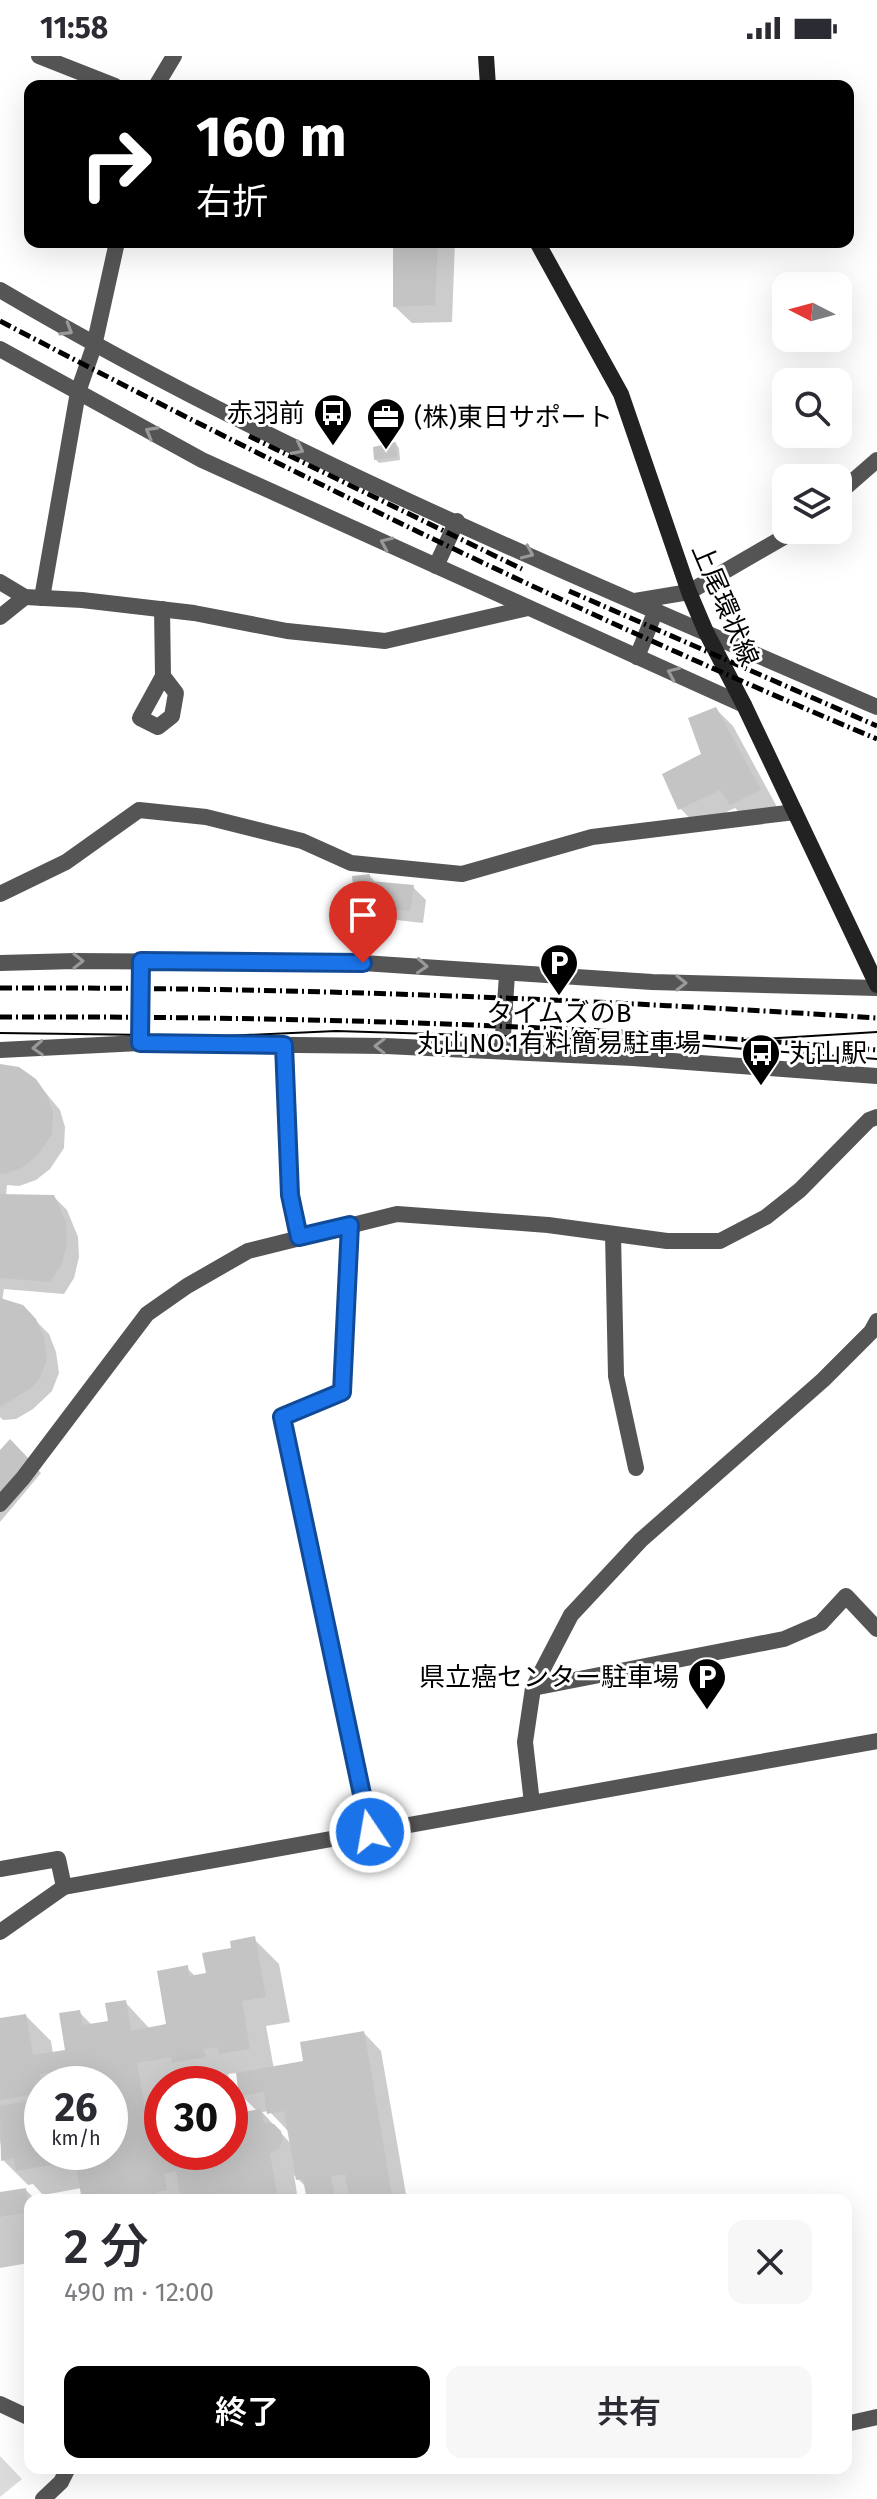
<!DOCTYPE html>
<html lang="ja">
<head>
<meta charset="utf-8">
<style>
	body { margin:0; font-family:"Fira Sans","Noto Sans JP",sans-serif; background:#f7f7f7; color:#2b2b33; height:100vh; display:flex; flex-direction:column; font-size:30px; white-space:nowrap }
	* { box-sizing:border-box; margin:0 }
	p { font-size:26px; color:#7c7c81 }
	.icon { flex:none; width:44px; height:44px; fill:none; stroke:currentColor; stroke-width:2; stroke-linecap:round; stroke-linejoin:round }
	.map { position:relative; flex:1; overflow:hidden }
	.sheet { position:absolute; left:24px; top:2138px; width:828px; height:280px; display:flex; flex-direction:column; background:#fff; border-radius:16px; box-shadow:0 8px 32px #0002 }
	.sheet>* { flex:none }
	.banner { position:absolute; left:24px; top:24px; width:830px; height:168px; border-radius:16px; box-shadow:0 8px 32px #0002; background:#000; color:#fff; overflow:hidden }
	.needle { width:52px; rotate:276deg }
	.buttons { position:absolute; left:772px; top:216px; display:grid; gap:16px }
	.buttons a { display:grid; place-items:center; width:80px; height:80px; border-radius:16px; background:#fff; box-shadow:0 8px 32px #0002; font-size:40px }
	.speed { position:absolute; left:24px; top:2010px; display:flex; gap:16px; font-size:40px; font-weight:700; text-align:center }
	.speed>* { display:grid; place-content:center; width:104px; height:104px; border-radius:50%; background:#fff; box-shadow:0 8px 32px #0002; line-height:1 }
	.speed small { font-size:20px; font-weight:400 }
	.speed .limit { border:12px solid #d22; background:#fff; color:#111 }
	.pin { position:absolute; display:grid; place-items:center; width:68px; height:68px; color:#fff; margin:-82px -34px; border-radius:50% 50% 50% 0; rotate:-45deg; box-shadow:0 0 8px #0007 }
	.pin .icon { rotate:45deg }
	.me { position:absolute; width:88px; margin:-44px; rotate:348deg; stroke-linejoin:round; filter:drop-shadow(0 0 6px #0008) }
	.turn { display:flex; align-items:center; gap:28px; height:168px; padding:0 40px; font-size:36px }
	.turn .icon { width:104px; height:104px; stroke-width:2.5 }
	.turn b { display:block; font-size:56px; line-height:68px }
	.round { display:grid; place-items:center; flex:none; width:84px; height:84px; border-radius:16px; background:#f7f7f7 }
	.overview { display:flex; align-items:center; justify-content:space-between; height:136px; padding:0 40px }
	h1 { font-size:48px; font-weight:600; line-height:60px }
	.action { display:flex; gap:16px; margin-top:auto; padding:16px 40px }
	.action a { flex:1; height:92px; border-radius:16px; background:#000; color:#fff; font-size:32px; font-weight:600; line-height:92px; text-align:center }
	.action a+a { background:#f7f7f7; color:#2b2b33 }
	.status { display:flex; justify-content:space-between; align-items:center; height:56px; padding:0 40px; background:#fff; direction:ltr }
	.status svg { height:22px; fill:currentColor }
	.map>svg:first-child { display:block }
</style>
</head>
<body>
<div class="status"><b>11:58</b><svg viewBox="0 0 49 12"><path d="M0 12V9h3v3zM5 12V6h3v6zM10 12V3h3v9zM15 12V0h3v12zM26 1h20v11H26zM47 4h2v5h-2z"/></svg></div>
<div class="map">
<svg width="877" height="2443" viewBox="0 0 877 2443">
	<rect width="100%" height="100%" fill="#fff"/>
	<!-- green -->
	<path fill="#dcdcdc" d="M 0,2400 L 22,2423 L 0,2441 Z"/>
	<!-- shadow -->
	<g fill="#0003" fill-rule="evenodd">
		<path d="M 395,186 L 455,186 L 452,266 L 412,267 L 394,250 Z"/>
		<path d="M 396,388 L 399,392 L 400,404 L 379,407 L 376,404 Z"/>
		<path d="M 716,653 L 733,670 L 777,751 L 749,766 L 735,752 L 697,770 L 680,752 L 704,699 Z"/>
		<path d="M 370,820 L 377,828 L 413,831 L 426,844 L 423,867 L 370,861 L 357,848 Z"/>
		<path d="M 0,1019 L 35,1024 L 60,1054 L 65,1071 L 64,1092 L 50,1113 L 36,1124 L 19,1130 L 7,1129 L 6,1140 L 54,1141 L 67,1154 L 78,1181 L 79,1201 L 74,1222 L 64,1238 L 4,1233 L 2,1246 L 22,1251 L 49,1278 L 56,1296 L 59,1317 L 52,1335 L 33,1353 L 16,1363 L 3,1364 L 0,1361 Z"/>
		<path d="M 10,1386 L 41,1417 L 0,1466 L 0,1397 Z"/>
		<path d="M 254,1883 L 279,1908 L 290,1966 L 266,1970 L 274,2013 L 306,2007 L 364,1977 L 381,1995 L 407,2144 L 309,2144 L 306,2131 L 294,2119 L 298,2144 L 84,2144 L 82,2132 L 43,2139 L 33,2128 L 28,2129 L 3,2104 L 0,2084 L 0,1964 L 26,1960 L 51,1985 L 53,1998 L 68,1995 L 79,1956 L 93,1970 L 110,1967 L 125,1946 L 150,1973 L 168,1970 L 187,1912 L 196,1921 L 208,1919 L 233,1894 ZM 237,2017 L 241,2039 L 257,2055 L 230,2060 L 230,2096 L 162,2096 L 162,2028 L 194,2026 L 218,2028 L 230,2026 L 228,2018 ZM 42,2028 L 110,2028 L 110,2096 L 42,2096 ZM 269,2055 L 287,2074 L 289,2074 L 292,2089 L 262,2056 Z"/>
		<path d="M 26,2134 L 36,2144 L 30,2144 L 30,2185 L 26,2185 L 29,2207 L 0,2212 L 0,2138 Z"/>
	</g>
	<!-- building -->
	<g fill="#c4c4c4">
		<path d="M 393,186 L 438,186 L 435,249 L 393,251 Z"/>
		<path d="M 396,386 L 397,401 L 374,404 L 373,391 Z"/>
		<path d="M 716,651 L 761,734 L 730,749 L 720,734 L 678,754 L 662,718 L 701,698 L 688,662 Z"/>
		<path d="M 370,818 L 370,825 L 414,829 L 410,855 L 355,849 L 352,820 Z"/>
		<path d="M 0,1008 L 19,1011 L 36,1023 L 47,1039 L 53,1057 L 52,1078 L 37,1100 L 23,1111 L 5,1118 L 0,1117 Z"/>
		<path d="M 0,1138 L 54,1139 L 66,1166 L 67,1187 L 62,1208 L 50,1226 L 0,1222 Z"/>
		<path d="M 0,1242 L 23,1249 L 36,1263 L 44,1281 L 47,1303 L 40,1322 L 31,1332 L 0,1351 Z"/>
		<path d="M 10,1383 L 29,1403 L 0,1438 L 0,1394 Z"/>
		<path d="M 255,1880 L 266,1941 L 242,1945 L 250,1993 L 219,1998 L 218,1991 L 204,1993 L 206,2001 L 172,2007 L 171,2001 L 137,2007 L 151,2087 L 162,2085 L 162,2096 L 230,2096 L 230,2058 L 261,2053 L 264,2067 L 274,2068 L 281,2075 L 283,2084 L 279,2093 L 270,2098 L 278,2143 L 181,2144 L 176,2115 L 164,2118 L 167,2134 L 157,2136 L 158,2144 L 82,2144 L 75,2105 L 16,2115 L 14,2102 L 1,2105 L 0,2050 L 37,2043 L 42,2071 L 42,2096 L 46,2096 L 47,2099 L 110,2096 L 110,2028 L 72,2028 L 69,2013 L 40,2018 L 42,2037 L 0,2044 L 0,1962 L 26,1958 L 33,1999 L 65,1994 L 59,1957 L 80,1954 L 83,1969 L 108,1965 L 105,1947 L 126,1944 L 131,1975 L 166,1968 L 157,1915 L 188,1909 L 189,1920 L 206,1917 L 202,1897 L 231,1892 L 230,1885 Z"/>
		<path d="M 364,1975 L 393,2144 L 350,2144 L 345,2118 L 331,2120 L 335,2144 L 307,2144 L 303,2123 L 296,2124 L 284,2055 L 267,2058 L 264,2036 L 239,2040 L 236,2017 L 303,2005 L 300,1986 Z"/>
		<path d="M 26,2132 L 30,2163 L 25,2164 L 23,2157 L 0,2161 L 0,2136 Z"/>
	</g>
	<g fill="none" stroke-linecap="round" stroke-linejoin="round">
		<!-- minor -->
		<g stroke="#555" stroke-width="16">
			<path d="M 39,0 L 115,30"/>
			<path d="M 156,30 L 174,0"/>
			<path d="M 0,234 C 279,399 581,522 877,651"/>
			<path d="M 0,293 L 202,404 L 744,649"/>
			<path d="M 838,438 L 877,404"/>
			<path d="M 436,510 L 457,465"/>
			<path d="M 0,526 L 25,541 L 82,544 L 194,557 L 287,575 L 385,585 L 528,552"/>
			<path d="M 42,542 L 78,336 L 94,290 L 117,186"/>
			<path d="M 635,545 L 689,536 L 796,474"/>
			<path d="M 162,553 L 163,620 L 176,637 L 172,660 L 158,671 L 140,662 L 163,620"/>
			<path d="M 0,561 L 25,541"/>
			<path d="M 637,601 L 656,554"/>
			<path d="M 0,838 L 66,806 L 139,754 L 206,761 L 302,785 L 351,807 L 462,818 L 592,781 L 795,756"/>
			<path d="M 0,907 L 75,905 L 363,907 L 652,926 L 877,932"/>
			<path d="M 140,987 L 141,905"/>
			<path d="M 284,989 L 290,1139 L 299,1181"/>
			<path d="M 0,994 L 140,987 L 386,990 L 633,1002 L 877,1020"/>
			<path d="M 502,995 L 507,918"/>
			<path d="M 350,1169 L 342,1336 L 282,1361 L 370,1776"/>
			<path d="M 613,1178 L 616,1320 L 636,1412"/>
			<path d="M 0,1448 L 23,1422 L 147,1258 L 187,1230 L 248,1195 L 397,1158 L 548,1169 L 667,1185 L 720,1185 L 766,1161 L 800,1134 L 869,1064 L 877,1061"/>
			<path d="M 533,1632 L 784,1583 L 821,1567 L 846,1540 L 877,1573"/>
			<path d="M 532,1747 L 525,1686 L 533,1632 L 571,1559 L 641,1484 L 823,1324 L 871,1276 L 877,1265"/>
			<path d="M 0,1813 L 58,1803 L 64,1831"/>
			<path d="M 43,2443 L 61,2426 L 68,2412"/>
		</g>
		<!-- tertiary -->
		<g stroke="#555" stroke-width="16">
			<path d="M 0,1876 L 64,1831 L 877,1685"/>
			<path d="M 0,2348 L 30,2362"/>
			<path d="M 846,2368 L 877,2361"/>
		</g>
		<!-- secondary -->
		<g stroke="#222" stroke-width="16">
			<path d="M 486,0 L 488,30"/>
			<path d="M 537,186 L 621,338 L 689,536 L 706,576 L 744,649 L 877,929"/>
		</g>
		<!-- tram -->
		<g stroke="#000" stroke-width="2">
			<path d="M 0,977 L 225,980 L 336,975 L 628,984 L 877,1003"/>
			<path d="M 744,984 L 877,976"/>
		</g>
		<!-- rail -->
		<g stroke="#000" stroke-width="5" stroke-dasharray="12 4 2 4" stroke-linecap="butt">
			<path d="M 0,265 C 287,415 578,558 877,683"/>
			<path d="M 249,380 L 522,513"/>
			<path d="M 569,535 L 877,670"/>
			<path d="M 0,932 C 293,931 585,943 877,962"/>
			<path d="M 0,961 C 292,960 586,969 877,994"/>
		</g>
	</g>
	<!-- one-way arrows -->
	<defs><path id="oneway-chevron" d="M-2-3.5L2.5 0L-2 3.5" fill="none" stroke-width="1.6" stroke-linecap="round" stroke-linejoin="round" transform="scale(2)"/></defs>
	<g stroke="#999">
		<use href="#oneway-chevron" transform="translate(67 274) rotate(31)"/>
		<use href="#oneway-chevron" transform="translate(151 376) rotate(-151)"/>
		<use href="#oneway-chevron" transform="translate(298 393) rotate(27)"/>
		<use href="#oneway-chevron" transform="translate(386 487) rotate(-156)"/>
		<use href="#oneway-chevron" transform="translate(528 497) rotate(24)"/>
		<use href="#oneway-chevron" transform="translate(673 617) rotate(-156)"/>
		<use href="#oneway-chevron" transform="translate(78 905)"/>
		<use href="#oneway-chevron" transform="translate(422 910) rotate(4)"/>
		<use href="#oneway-chevron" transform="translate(681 927) rotate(1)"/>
		<use href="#oneway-chevron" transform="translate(380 990) rotate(-179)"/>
		<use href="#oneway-chevron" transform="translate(38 992) rotate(177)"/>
	</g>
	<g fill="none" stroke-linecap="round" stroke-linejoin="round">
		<defs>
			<path id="route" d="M 363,907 L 141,905 L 140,987 L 284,989 L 290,1139 L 299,1181 L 350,1169 L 342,1336 L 282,1361 L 370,1776"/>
		</defs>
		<!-- route casing -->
		<use href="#route" stroke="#114b97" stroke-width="20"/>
		<!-- route -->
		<use href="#route" stroke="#1a73e8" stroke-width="14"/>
	</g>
	<!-- icons -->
	<defs>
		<symbol id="bus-pin" viewBox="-11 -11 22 30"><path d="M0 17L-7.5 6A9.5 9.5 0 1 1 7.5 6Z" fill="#000" stroke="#fff"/><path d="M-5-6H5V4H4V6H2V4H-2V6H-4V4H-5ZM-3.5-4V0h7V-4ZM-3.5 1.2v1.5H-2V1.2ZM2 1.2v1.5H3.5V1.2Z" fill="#fff"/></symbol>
		<symbol id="office-pin" viewBox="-11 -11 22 30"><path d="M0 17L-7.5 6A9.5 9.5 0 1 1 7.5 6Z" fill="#000" stroke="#fff"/><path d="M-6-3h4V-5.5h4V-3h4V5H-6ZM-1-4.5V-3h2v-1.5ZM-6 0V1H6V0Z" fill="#fff"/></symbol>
		<symbol id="parking-pin" viewBox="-11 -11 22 30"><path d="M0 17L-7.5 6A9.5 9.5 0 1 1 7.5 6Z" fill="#000" stroke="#fff"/><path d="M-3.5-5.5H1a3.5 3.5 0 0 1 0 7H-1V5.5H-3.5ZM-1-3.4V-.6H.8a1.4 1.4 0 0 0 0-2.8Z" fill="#fff"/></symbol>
	</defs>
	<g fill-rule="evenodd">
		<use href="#bus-pin" x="311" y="335" width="44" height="60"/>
		<use href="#office-pin" x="364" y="339" width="44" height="60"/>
		<use href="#parking-pin" x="537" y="885" width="44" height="60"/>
		<use href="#bus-pin" x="739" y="975" width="44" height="60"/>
		<use href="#parking-pin" x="685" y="1599" width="44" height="60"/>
	</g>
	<g text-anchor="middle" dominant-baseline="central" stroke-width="6" stroke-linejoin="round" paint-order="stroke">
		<!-- poi labels -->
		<g font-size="26" fill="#000" stroke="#fff" text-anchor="end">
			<text x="305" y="357">赤羽前</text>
			<text x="414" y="361" text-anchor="start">(株)東日サポート</text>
			<text x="559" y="957" text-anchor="middle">タイムズのB<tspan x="559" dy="30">丸山NO.1有料簡易駐車場</tspan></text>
			<text x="789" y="997" text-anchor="start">丸山駅</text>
			<text x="679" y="1621">県立癌センター駐車場</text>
		</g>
		<!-- street labels -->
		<g font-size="26" fill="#000" stroke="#fff">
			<text transform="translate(725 549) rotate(67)">上尾環状線</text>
		</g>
	</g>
</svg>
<div class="buttons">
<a><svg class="needle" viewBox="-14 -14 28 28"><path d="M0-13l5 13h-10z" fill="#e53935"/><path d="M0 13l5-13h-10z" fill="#7c7c81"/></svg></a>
<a><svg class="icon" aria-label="search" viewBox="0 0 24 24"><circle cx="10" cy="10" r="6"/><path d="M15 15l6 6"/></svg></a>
<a><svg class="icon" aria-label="layers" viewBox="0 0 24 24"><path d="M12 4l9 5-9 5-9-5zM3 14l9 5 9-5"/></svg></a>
</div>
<div class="speed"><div>26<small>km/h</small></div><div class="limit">30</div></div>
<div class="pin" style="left:363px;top:907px;background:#d93025"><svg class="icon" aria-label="arrive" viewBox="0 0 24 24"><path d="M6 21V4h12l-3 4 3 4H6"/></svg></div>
<svg class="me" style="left:370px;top:1776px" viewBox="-20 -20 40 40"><circle r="17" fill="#1a73e8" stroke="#fff" stroke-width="3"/><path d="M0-11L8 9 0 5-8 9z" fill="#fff"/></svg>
<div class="banner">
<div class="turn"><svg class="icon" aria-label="right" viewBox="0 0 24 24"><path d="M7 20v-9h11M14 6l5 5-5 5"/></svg><div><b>160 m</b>右折</div></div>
</div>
<section class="sheet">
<div class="overview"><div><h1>2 分</h1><p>490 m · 12:00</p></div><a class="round"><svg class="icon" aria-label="close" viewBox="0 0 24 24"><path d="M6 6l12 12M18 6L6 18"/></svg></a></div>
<div class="action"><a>終了</a><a>共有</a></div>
</section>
</div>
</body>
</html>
